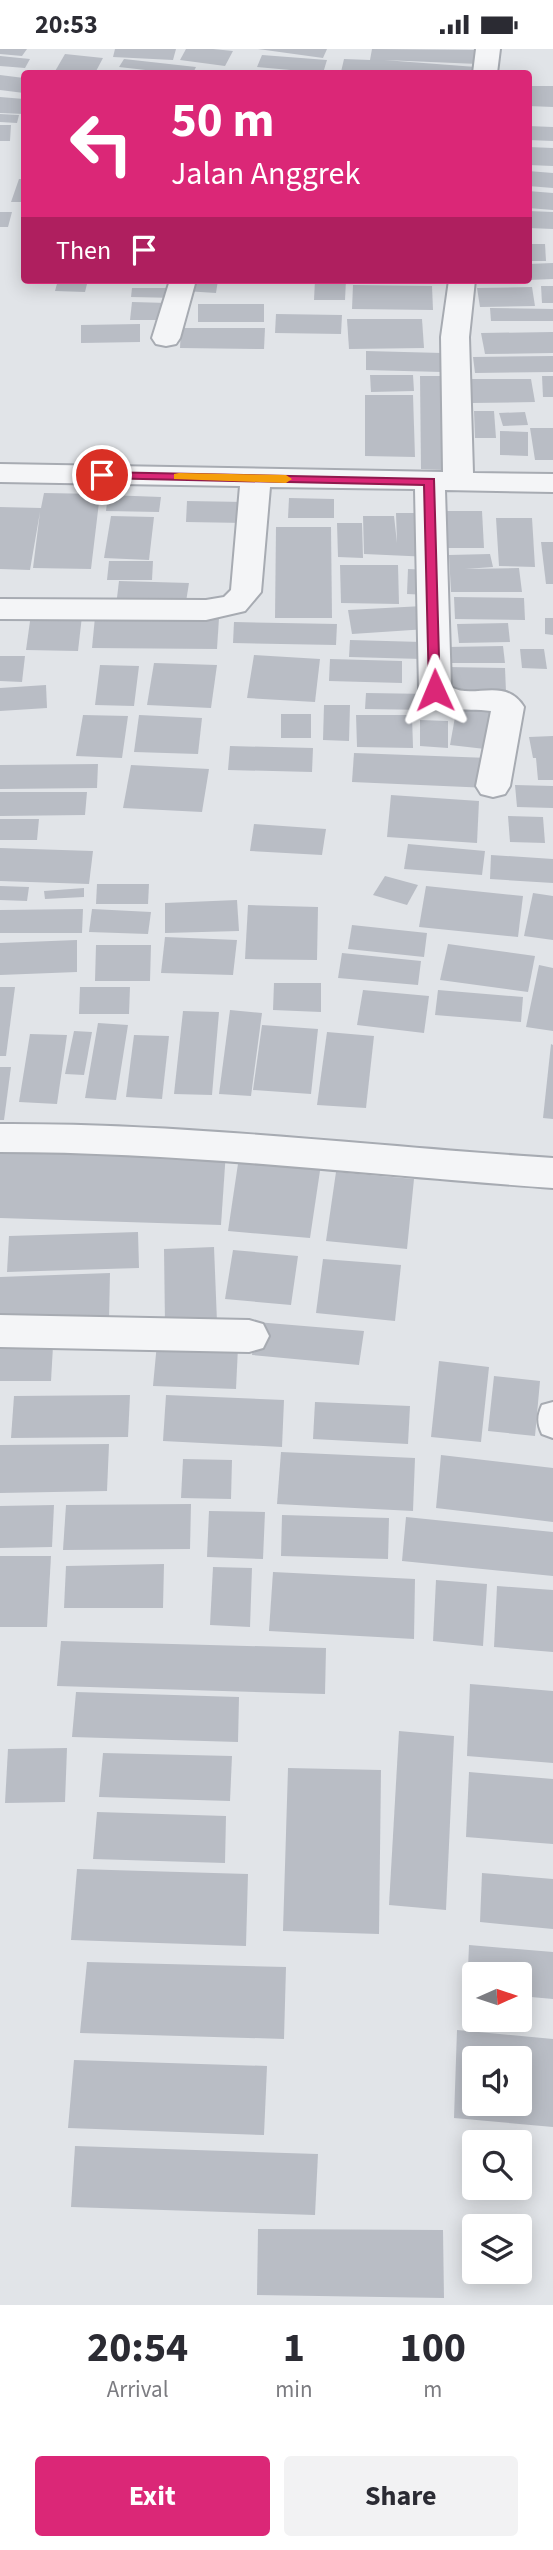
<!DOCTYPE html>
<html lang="en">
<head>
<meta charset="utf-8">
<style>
	body { margin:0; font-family:"Source Sans 3",sans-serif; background:#f2f2f3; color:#2b2b33; height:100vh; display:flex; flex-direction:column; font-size:26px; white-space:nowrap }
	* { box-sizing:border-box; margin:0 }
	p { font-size:23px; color:#7c7c81 }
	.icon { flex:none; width:38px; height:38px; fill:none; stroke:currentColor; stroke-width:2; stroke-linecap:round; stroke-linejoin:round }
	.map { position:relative; height:2256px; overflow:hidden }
	.sheet { display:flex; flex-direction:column; background:#fff; flex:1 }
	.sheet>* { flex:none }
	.top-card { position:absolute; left:21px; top:21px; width:511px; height:214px; border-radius:7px; box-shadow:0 4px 18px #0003; background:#db2777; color:#fff; overflow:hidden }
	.needle { width:46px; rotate:87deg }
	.tools { position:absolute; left:462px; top:1913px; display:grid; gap:14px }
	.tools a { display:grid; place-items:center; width:70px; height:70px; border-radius:7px; background:#fff; box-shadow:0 4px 18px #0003; font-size:35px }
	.pin { position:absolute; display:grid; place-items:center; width:60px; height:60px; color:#fff; margin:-30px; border:4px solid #fff; border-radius:50%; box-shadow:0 2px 7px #0007 }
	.me { position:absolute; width:77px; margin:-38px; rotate:359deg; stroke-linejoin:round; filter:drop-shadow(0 0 5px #0008) }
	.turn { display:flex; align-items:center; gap:24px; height:147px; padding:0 35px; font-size:32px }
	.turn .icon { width:91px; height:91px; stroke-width:2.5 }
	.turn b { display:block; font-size:49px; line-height:60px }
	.then { display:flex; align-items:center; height:66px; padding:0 35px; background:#0003; gap:14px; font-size:26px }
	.eta { display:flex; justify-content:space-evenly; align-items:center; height:119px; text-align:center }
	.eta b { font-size:42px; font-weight:700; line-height:49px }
	.cta { display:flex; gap:14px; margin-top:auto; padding:14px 35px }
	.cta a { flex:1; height:80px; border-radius:7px; background:#db2777; color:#fff; font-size:28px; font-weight:700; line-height:80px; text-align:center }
	.cta a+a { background:#f2f2f3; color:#2b2b33 }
	.status { display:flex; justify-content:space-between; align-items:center; height:49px; padding:0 35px; background:#fff; direction:ltr }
	.status svg { height:19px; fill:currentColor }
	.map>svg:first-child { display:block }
</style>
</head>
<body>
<div class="status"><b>20:53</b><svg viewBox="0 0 49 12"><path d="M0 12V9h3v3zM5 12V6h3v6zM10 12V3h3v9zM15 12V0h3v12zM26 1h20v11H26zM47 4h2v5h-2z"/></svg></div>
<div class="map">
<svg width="553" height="2256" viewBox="0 0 553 2256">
	<rect width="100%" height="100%" fill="#e1e4e8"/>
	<!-- building -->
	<g fill="#b9bdc5" fill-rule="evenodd">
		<path d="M 0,0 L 27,0 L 22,7 L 0,5 Z"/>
		<path d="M 115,0 L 176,0 L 173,11 L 113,8 Z"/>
		<path d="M 186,0 L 213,0 L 233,2 L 225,17 L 180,11 Z"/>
		<path d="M 258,0 L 327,0 L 323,9 Z"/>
		<path d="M 372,0 L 479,1 L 478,15 L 384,11 L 476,18 L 475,24 L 341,23 L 344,10 L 370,11 Z"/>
		<path d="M 65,5 L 103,9 L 95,24 L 54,24 Z"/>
		<path d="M 262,6 L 327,11 L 323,24 L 257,18 Z"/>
		<path d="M 0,7 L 30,10 L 25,19 L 0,17 Z"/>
		<path d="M 124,10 L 196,18 L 193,24 L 172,24 L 119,18 Z"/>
		<path d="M 0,26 L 24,29 L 24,44 L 0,41 Z"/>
		<path d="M 528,37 L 553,37 L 553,58 L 528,57 Z"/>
		<path d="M 0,48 L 24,50 L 24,65 L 0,64 Z"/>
		<path d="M 0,65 L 19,66 L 17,74 L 0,73 Z"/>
		<path d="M 0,76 L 11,76 L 10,92 L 0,92 Z"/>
		<path d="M 528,77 L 553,78 L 553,92 L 528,91 Z"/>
		<path d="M 528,98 L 553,99 L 553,117 L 528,116 Z"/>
		<path d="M 528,122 L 553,124 L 553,139 L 528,137 Z"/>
		<path d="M 19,130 L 24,130 L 24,153 L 11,153 Z"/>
		<path d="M 528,142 L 553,144 L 553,161 L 528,159 Z"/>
		<path d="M 528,162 L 553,163 L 553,180 L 528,179 Z"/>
		<path d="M 0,163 L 12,163 L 8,178 L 0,178 Z"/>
		<path d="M 528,195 L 545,195 L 546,212 L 528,212 Z"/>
		<path d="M 553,214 L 553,230 L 528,231 L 528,215 Z"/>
		<path d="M 58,231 L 88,231 L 85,243 L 55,242 Z"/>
		<path d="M 187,231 L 218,231 L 216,244 L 185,242 Z"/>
		<path d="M 315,231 L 346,231 L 345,251 L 314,251 Z"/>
		<path d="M 353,236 L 432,237 L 433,261 L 352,260 Z"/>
		<path d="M 541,237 L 553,237 L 553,254 L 542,254 Z"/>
		<path d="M 532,238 L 535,257 L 480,258 L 477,239 Z"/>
		<path d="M 132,239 L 177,239 L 177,249 L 131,248 Z"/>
		<path d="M 132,253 L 168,254 L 166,271 L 130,271 Z"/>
		<rect x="198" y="255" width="66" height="18"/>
		<path d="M 490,259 L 553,260 L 553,272 L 491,272 Z"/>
		<path d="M 276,265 L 342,266 L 341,285 L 275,284 Z"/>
		<path d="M 347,270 L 422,270 L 424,299 L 349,300 Z"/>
		<path d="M 140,275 L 140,293 L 81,294 L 81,276 Z"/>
		<path d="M 181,279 L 265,279 L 264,300 L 180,299 Z"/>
		<path d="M 553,283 L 553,304 L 485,305 L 481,284 Z"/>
		<path d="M 366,302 L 442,304 L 442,323 L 366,321 Z"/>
		<path d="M 553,307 L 553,323 L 475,324 L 473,308 Z"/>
		<path d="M 370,326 L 413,326 L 414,342 L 371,343 Z"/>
		<path d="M 420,327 L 442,327 L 443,421 L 421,420 Z"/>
		<path d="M 542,327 L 553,327 L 553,348 L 543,348 Z"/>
		<path d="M 468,330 L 531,330 L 535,353 L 471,354 Z"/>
		<path d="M 365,346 L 413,346 L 415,408 L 365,407 Z"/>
		<path d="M 474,362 L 494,362 L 496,389 L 475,389 Z"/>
		<path d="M 525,363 L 528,376 L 503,377 L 499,364 Z"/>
		<path d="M 530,379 L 553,379 L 553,411 L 535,411 Z"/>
		<path d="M 500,382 L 528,383 L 528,407 L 500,406 Z"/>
		<path d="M 44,444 L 100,445 L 91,520 L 33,519 L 40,463 L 30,521 L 0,520 L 0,458 L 41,459 Z"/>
		<path d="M 108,446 L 161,448 L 159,463 L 106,462 Z"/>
		<path d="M 289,449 L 334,450 L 334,469 L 288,469 Z"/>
		<path d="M 187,452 L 245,453 L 245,474 L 186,473 Z"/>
		<path d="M 446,462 L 482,462 L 484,499 L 448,499 Z"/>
		<path d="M 396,464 L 429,464 L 431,508 L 364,505 L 363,467 L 394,467 L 397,494 Z"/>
		<path d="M 111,467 L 154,468 L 149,511 L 104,509 Z"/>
		<path d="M 496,469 L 532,469 L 535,518 L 499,517 Z"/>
		<path d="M 337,474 L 362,474 L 363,509 L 338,508 Z"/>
		<path d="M 276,478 L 331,478 L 332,569 L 275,569 Z"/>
		<path d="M 541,493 L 553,493 L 553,535 L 546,535 Z"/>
		<path d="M 490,505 L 493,518 L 465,520 L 519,519 L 522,543 L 451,543 L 449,506 Z"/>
		<path d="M 109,512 L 153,512 L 152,531 L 107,531 Z"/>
		<path d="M 340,516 L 398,516 L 399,555 L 341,554 Z"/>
		<path d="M 408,520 L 431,521 L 430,546 L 407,545 Z"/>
		<path d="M 119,532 L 189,534 L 185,559 L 116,557 Z"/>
		<path d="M 454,548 L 524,549 L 525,571 L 455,570 Z"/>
		<path d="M 423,557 L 427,580 L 352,585 L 348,561 Z"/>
		<path d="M 31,565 L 82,567 L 78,602 L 26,601 Z"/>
		<path d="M 95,568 L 219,569 L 217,600 L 92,599 Z"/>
		<path d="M 545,569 L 553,569 L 553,586 L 545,585 Z"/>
		<path d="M 234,573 L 337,575 L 336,596 L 233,594 Z"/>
		<path d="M 508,574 L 510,593 L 459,594 L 457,575 Z"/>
		<path d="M 350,591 L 422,593 L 422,610 L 349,608 Z"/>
		<path d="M 503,597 L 505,614 L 449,614 L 447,598 Z"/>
		<path d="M 520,600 L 544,600 L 547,620 L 522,619 Z"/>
		<path d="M 254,606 L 320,610 L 315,653 L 247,649 Z"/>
		<path d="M 0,607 L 25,607 L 22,633 L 0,632 Z"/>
		<path d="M 330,610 L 402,612 L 402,634 L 329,632 Z"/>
		<path d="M 154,614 L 217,616 L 211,659 L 147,656 Z"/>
		<path d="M 100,616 L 139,617 L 134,657 L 95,656 Z"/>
		<path d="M 447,618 L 505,619 L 506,643 L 448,642 Z"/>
		<path d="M 46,636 L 47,659 L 0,662 L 0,639 Z"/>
		<path d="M 366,644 L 431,645 L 431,661 L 365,660 Z"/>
		<path d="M 324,656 L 350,656 L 349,692 L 323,691 Z"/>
		<path d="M 457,657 L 501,661 L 494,701 L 450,696 Z"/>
		<rect x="281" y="665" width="30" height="24"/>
		<path d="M 83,666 L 128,667 L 122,709 L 76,707 Z"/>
		<path d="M 139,666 L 202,669 L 198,705 L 134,703 Z"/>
		<path d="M 356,666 L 412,666 L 413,699 L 357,698 Z"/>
		<path d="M 420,671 L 448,672 L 448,699 L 420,697 Z"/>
		<path d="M 553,687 L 553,731 L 538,731 L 536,709 L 533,709 L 529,688 Z"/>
		<path d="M 230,697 L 313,699 L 312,723 L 228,721 Z"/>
		<path d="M 354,704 L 489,709 L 489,739 L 352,733 Z"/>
		<path d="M 98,715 L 97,739 L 0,740 L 0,716 Z"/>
		<path d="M 131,716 L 209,720 L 202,763 L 123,759 Z"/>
		<path d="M 515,736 L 553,737 L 553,759 L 517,758 Z"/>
		<path d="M 0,743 L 87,743 L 85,766 L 0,767 Z"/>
		<path d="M 391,746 L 479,752 L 477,794 L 387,788 Z"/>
		<path d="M 508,767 L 543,768 L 545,794 L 510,793 Z"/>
		<path d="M 0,770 L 39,770 L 37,791 L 0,791 Z"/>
		<path d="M 254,775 L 326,780 L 322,806 L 250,802 Z"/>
		<path d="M 408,795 L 485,802 L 482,826 L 404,820 Z"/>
		<path d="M 0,799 L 93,802 L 89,835 L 0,832 Z"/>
		<path d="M 491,806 L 553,810 L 553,834 L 490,830 Z"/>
		<path d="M 385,827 L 418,836 L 407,856 L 373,846 Z"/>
		<path d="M 97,835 L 149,835 L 148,855 L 96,855 Z"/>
		<path d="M 0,837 L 29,838 L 27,852 L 0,851 Z"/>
		<path d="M 426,837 L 523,847 L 518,888 L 419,878 Z"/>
		<path d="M 84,839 L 84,848 L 45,850 L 44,842 Z"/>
		<path d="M 533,844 L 553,847 L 553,891 L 524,887 Z"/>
		<path d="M 237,851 L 239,882 L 165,884 L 165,854 Z"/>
		<path d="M 248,856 L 318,858 L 317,911 L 245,910 Z"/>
		<path d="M 83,860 L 82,884 L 0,884 L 0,861 Z"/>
		<path d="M 92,860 L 151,863 L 148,885 L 89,883 Z"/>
		<path d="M 352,876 L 427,884 L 424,908 L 348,900 Z"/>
		<path d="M 165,888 L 237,891 L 233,926 L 161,924 Z"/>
		<path d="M 77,891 L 77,923 L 0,926 L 0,894 Z"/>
		<path d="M 448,895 L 535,907 L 528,943 L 440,931 Z"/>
		<path d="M 96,896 L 151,896 L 150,932 L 95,932 Z"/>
		<path d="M 342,904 L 421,912 L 418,936 L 338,929 Z"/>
		<path d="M 539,916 L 553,919 L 553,982 L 526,978 Z"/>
		<path d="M 274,934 L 321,934 L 321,963 L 273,961 Z"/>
		<path d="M 0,938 L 15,938 L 6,1007 L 0,1007 Z"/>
		<path d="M 80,938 L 130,938 L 129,965 L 79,965 Z"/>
		<path d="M 363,941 L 429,947 L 424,984 L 357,976 Z"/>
		<path d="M 438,941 L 523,948 L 521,973 L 435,966 Z"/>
		<path d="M 230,961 L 262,964 L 251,1047 L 219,1045 Z"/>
		<path d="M 183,962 L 219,963 L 212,1046 L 174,1045 Z"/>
		<path d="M 98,974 L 128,976 L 116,1051 L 85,1049 Z"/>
		<path d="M 262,976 L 318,980 L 311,1045 L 253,1041 Z"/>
		<path d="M 74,982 L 92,983 L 84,1026 L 65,1025 Z"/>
		<path d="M 327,983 L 374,987 L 366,1059 L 317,1056 Z"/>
		<path d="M 30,985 L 67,986 L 57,1055 L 19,1053 Z"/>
		<path d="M 134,986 L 169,987 L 162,1050 L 126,1048 Z"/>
		<path d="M 551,995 L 553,996 L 553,1070 L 543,1069 Z"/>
		<path d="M 0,1018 L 11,1018 L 4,1071 L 0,1071 Z"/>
		<path d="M 0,1095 L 226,1102 L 221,1176 L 0,1169 Z"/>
		<path d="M 239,1108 L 321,1115 L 310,1189 L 228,1182 Z"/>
		<path d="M 336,1123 L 414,1130 L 407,1200 L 326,1192 Z"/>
		<path d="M 138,1183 L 139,1219 L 7,1223 L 9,1187 Z"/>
		<path d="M 214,1198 L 217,1273 L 165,1275 L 164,1200 Z"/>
		<path d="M 233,1201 L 298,1207 L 291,1256 L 225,1250 Z"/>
		<path d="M 323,1210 L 401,1216 L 395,1272 L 316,1264 Z"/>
		<path d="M 110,1224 L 109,1271 L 0,1275 L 0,1228 Z"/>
		<path d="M 256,1273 L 364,1282 L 359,1316 L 252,1306 Z"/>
		<path d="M 157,1294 L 238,1298 L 236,1340 L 153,1337 Z"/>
		<path d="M 0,1297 L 53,1297 L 51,1332 L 0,1332 Z"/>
		<path d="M 439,1312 L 489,1318 L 481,1393 L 431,1388 Z"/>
		<path d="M 494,1327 L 540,1332 L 535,1387 L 488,1382 Z"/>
		<path d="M 130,1346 L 128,1388 L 11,1389 L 14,1347 Z"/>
		<path d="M 166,1346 L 284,1351 L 282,1398 L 163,1392 Z"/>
		<path d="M 315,1353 L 410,1357 L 408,1395 L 313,1390 Z"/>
		<path d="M 109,1395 L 107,1442 L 0,1444 L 0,1396 Z"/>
		<path d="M 281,1403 L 415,1409 L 413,1462 L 277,1455 Z"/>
		<path d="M 441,1406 L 553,1419 L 553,1473 L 436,1459 Z"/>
		<path d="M 183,1410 L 232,1411 L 231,1450 L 181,1449 Z"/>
		<path d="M 191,1455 L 190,1500 L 63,1501 L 66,1456 Z"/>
		<path d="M 54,1456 L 52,1498 L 0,1499 L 0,1457 Z"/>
		<path d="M 209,1462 L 265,1463 L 263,1510 L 207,1508 Z"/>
		<path d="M 282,1466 L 389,1469 L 388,1510 L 281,1507 Z"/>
		<path d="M 406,1468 L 553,1483 L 553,1527 L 402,1512 Z"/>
		<path d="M 0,1507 L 51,1507 L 47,1578 L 0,1578 Z"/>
		<path d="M 164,1515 L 163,1559 L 64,1559 L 66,1517 Z"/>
		<path d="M 213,1518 L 252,1519 L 250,1578 L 210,1576 Z"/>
		<path d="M 273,1523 L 415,1530 L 414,1590 L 269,1582 Z"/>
		<path d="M 436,1531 L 487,1535 L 483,1597 L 433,1592 Z"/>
		<path d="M 497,1537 L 553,1541 L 553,1603 L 494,1598 Z"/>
		<path d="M 61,1592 L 326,1599 L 325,1645 L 57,1637 Z"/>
		<path d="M 470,1635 L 553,1642 L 553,1714 L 467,1707 Z"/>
		<path d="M 76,1643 L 239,1648 L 238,1693 L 72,1688 Z"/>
		<path d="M 399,1682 L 454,1687 L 446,1861 L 389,1856 Z"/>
		<path d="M 67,1699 L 65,1753 L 5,1754 L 8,1700 Z"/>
		<path d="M 103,1704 L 232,1707 L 230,1752 L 99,1748 Z"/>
		<path d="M 288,1719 L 381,1721 L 379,1885 L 283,1882 Z"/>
		<path d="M 469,1723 L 553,1730 L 553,1795 L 466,1788 Z"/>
		<path d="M 97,1763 L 226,1767 L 225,1814 L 93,1810 Z"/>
		<path d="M 77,1820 L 248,1825 L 246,1897 L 71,1891 Z"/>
		<path d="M 482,1824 L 553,1830 L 553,1880 L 480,1873 Z"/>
		<path d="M 469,1896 L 553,1903 L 553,1950 L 520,1947 L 520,1925 L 474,1925 L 474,1944 L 467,1943 Z"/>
		<path d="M 87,1913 L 286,1918 L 284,1990 L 80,1984 Z"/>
		<path d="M 457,1981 L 553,1990 L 553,2078 L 454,2069 ZM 474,2009 L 520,2009 L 520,2054 L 474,2054 Z"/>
		<path d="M 74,2011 L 267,2017 L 264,2086 L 68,2079 Z"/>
		<path d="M 75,2097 L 318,2105 L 315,2166 L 71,2158 Z"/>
		<path d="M 258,2180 L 443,2181 L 444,2249 L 257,2246 Z"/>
	</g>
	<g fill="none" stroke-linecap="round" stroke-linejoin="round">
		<defs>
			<path id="lane" d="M 553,1353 L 553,1389 L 542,1385 C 537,1374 537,1367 542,1356 Z"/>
			<g id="street">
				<path d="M 476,0 L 500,0 L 497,24 L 473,24 Z"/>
				<path d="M 170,231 L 196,231 L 180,289 L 176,295 L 166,297 L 156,295 L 152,289 Z"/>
				<path d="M 449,231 L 475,231 L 469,288 L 473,424 L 553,425 L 553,443 L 445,441 L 451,638 C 473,651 505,627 524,658 L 510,737 L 505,745 L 493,748 L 481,745 L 476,737 L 491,662 C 465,658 436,668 419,641 L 415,440 L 270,438 L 261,543 L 245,562 L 206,571 L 0,570 L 0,550 L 206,551 L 224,548 L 231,541 L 240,437 L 0,433 L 0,415 L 443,423 L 441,288 Z"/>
				<path d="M 0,1075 C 185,1074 368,1097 553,1109 L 553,1139 C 368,1126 185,1103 0,1103 Z"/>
				<path d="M 0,1266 L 249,1271 L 263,1275 L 269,1287 L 263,1299 L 249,1303 L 0,1298 Z"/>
			</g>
		</defs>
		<!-- lane casing -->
		<use href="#lane" stroke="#a7abb2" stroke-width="4"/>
		<!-- street casing -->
		<use href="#street" stroke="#a7abb2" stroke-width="4"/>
		<!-- lane -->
		<use href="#lane" fill="#f4f5f7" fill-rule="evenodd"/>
		<!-- street -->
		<use href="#street" fill="#f4f5f7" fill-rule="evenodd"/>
	</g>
	<!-- route -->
	<path fill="#db2777" stroke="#8e194d" stroke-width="2" d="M 102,423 L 434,430 L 440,644 L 431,644 L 429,641 L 424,436 L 98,429 L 96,426 Z"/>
	<!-- slow -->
	<path fill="#f59e0b" d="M 179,424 L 286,426 L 292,430 L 286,434 L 174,430 L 174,425 Z"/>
</svg>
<div class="tools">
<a><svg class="needle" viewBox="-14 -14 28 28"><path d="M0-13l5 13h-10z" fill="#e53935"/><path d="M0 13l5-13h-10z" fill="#7c7c81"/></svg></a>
<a><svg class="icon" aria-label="sound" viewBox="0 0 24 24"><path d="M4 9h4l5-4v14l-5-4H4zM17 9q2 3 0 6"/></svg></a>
<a><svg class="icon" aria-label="search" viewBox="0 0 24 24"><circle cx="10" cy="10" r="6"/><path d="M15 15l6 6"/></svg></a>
<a><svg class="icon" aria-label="layers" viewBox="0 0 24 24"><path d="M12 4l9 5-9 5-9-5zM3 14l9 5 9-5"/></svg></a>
</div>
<div class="pin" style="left:102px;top:426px;background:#d93025"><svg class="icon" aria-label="arrive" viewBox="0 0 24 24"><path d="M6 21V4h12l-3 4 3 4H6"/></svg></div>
<svg class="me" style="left:435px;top:641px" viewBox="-20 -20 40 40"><path d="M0-17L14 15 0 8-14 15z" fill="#db2777" stroke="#fff" stroke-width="4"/></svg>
<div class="top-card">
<div class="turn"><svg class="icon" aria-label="left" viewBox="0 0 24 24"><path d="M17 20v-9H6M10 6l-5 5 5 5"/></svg><div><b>50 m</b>Jalan Anggrek</div></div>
<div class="then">Then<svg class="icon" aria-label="arrive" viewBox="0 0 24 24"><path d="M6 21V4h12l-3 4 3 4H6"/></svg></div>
</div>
</div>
<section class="sheet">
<div class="eta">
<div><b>20:54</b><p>Arrival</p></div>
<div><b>1</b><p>min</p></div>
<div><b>100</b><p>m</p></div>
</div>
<div class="cta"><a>Exit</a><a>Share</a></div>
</section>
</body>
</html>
